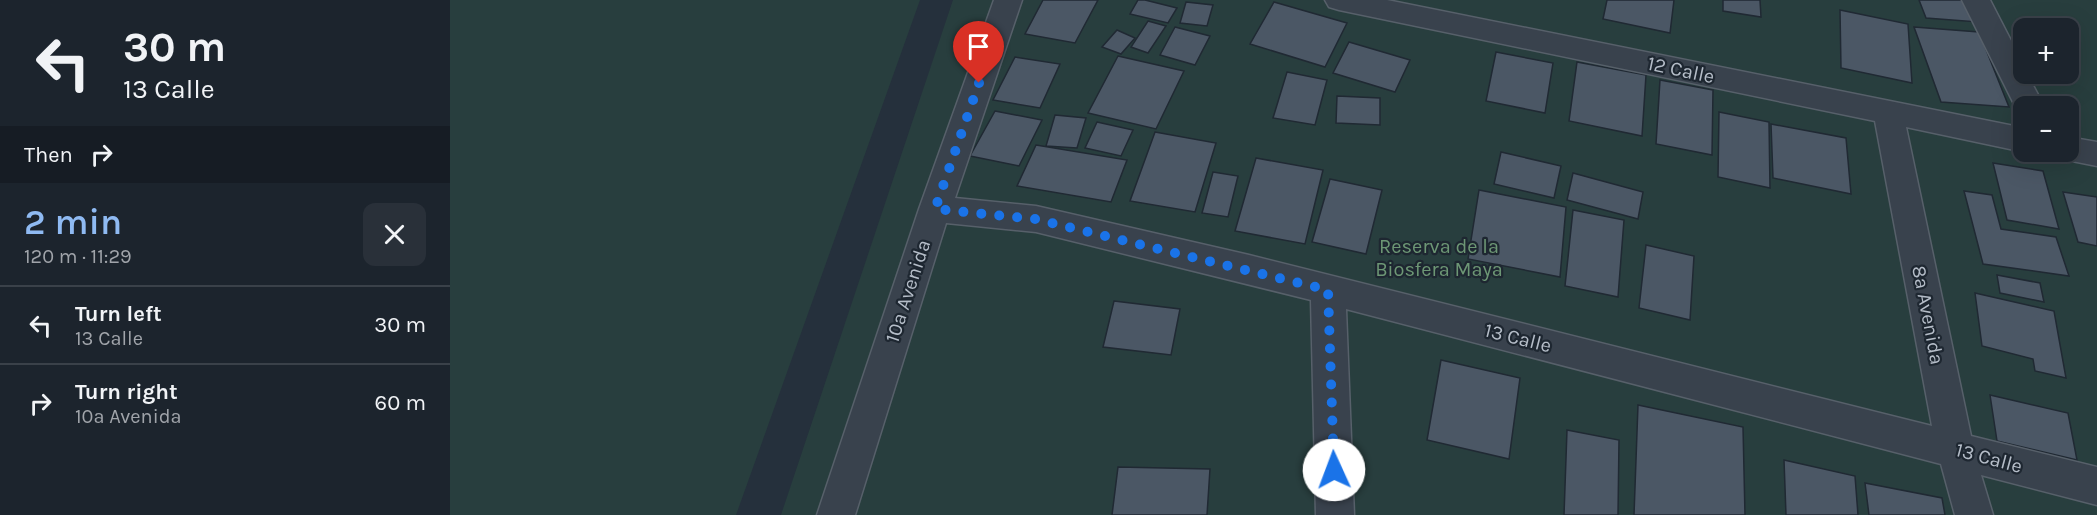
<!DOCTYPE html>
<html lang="en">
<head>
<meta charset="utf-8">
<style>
	body { margin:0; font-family:Karla,sans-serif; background:#293039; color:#f1f3f6; height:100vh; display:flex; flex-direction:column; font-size:22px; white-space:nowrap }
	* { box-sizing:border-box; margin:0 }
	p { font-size:20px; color:#a0a4aa }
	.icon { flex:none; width:33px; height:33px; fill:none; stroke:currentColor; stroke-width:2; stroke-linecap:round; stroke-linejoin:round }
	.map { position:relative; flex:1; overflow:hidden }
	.sheet { display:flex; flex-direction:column; background:#1c242d; width:450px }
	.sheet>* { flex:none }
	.banner { background:#1c242d; color:#f1f3f6; overflow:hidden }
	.buttons { position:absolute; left:1563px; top:18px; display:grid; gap:12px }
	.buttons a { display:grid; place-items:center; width:66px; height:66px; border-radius:12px; background:#1c242d; box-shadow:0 6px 24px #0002,0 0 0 2px #3a4149; font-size:30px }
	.pin { position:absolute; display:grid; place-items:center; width:51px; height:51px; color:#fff; margin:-62px -26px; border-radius:50% 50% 50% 0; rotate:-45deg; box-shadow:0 0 6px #0007 }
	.pin .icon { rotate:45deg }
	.me { position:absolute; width:66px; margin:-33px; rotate:358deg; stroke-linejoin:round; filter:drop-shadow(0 0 4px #0008) }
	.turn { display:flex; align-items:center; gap:21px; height:126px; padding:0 24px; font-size:27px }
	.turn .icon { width:78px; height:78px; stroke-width:2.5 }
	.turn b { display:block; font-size:42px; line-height:51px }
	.then { display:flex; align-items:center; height:57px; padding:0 24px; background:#0003; gap:12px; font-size:22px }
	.round { display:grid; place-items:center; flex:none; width:63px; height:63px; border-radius:12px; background:#293039 }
	.headline { display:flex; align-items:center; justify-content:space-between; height:102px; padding:0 24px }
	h1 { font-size:36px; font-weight:600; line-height:45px; color:#8fbaf2 }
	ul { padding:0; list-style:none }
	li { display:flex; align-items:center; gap:18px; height:78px; padding:0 24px; border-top:2px solid #3a4149 }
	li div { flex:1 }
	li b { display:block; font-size:22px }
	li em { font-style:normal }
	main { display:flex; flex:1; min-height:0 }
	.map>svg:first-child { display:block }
</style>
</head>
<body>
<main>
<section class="sheet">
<div class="banner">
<div class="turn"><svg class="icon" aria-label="left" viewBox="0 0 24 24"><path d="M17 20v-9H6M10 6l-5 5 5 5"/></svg><div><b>30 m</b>13 Calle</div></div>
<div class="then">Then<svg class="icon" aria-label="right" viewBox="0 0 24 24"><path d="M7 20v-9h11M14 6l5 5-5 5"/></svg></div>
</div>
<div class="headline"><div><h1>2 min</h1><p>120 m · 11:29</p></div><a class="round"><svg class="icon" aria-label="close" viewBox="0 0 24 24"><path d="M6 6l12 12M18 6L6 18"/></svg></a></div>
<ul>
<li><svg class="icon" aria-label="left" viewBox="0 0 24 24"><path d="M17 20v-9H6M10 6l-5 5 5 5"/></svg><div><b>Turn left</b><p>13 Calle</p></div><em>30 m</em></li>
<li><svg class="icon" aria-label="right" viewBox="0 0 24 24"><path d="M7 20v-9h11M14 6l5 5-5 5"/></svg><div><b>Turn right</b><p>10a Avenida</p></div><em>60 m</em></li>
</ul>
</section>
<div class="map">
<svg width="1647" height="515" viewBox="0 0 1647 515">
	<rect width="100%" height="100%" fill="#25303c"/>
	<!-- green -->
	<g fill="#283e3e" fill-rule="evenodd">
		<path d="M 0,0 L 470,0 L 286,515 L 0,515 Z"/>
		<path d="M 503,0 L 1647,0 L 1647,515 L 331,515 ZM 1574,28 L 1618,28 L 1618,74 L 1574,74 ZM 1574,106 L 1618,106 L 1618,152 L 1574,152 Z"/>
	</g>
	<!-- building -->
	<g fill="#4b5765" stroke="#202933" stroke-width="1.5">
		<path d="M 593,0 L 648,0 L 625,43 L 575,34 Z"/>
		<path d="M 688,0 L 695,0 L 727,8 L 718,23 L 680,14 Z"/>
		<path d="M 1157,0 L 1224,0 L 1220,33 L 1153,19 Z"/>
		<path d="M 1273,0 L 1310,0 L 1311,17 L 1273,11 Z"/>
		<path d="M 1469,0 L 1519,0 L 1528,22 L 1476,18 Z"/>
		<path d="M 736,2 L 763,5 L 757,26 L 730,23 Z"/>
		<path d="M 824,2 L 897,23 L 875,67 L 800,44 Z"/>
		<path d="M 1390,10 L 1458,24 L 1462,83 L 1391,68 Z"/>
		<path d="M 698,21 L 716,26 L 698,53 L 681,47 Z"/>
		<path d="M 725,27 L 760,36 L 745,65 L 710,55 Z"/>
		<path d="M 1464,27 L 1529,32 L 1559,107 L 1491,102 Z"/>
		<path d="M 667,30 L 685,38 L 671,54 L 652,47 Z"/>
		<path d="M 899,42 L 960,60 L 945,92 L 883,73 Z"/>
		<path d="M 1046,52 L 1103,63 L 1095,113 L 1036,101 Z"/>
		<path d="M 668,56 L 734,71 L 706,129 L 638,113 Z"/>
		<path d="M 565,57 L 610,64 L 590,108 L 543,100 Z"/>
		<path d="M 1127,62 L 1196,75 L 1192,136 L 1119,121 Z"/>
		<path d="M 837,72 L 877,80 L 865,125 L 823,118 Z"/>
		<path d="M 1210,80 L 1263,90 L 1262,155 L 1206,144 Z"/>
		<path d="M 887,96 L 930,98 L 930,125 L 886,123 Z"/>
		<path d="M 545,111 L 592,120 L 569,166 L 520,156 Z"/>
		<path d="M 1269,112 L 1319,122 L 1320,188 L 1268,177 Z"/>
		<path d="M 605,115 L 636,118 L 627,148 L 596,146 Z"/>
		<path d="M 647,122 L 683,130 L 671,156 L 635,148 Z"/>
		<path d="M 1321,124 L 1396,138 L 1401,194 L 1323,178 Z"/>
		<path d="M 705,132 L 766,143 L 745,212 L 680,201 Z"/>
		<path d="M 586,145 L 677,160 L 661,202 L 567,186 Z"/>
		<path d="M 1051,152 L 1111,166 L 1104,198 L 1044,184 Z"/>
		<path d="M 806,158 L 873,170 L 855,244 L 785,231 Z"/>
		<path d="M 1543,163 L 1593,171 L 1609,229 L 1557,220 Z"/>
		<path d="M 763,172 L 788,176 L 778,217 L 752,213 Z"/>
		<path d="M 1123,173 L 1193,192 L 1188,219 L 1117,200 Z"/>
		<path d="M 880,179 L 932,190 L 916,254 L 862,242 Z"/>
		<path d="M 1029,190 L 1116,207 L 1110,277 L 1018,259 Z"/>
		<path d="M 1514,191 L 1542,195 L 1551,229 L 1606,237 L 1619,276 L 1533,264 Z"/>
		<path d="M 1613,192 L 1647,197 L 1647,246 L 1628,242 Z"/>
		<path d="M 1123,210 L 1174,220 L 1168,297 L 1115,286 Z"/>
		<path d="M 1196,245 L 1244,256 L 1240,320 L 1189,308 Z"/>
		<path d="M 1547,275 L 1590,283 L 1594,302 L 1550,293 Z"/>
		<path d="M 1525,293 L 1604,311 L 1616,378 L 1585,371 L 1583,359 L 1532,346 Z"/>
		<path d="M 664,301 L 730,309 L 721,355 L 653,347 Z"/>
		<path d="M 991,360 L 1070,378 L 1059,459 L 977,440 Z"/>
		<path d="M 1540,395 L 1618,413 L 1627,460 L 1547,441 Z"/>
		<path d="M 1188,405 L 1293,427 L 1295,515 L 1184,515 Z"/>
		<path d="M 1117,430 L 1169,440 L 1168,515 L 1114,515 Z"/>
		<path d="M 1334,460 L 1405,476 L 1408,515 L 1336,515 Z"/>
		<path d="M 668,467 L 760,469 L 757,515 L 662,515 Z"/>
		<path d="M 1415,483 L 1492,498 L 1495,515 L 1419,515 Z"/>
	</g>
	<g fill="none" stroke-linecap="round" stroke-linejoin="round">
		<defs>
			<g id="minor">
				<path d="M 544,0 L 572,0 L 505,198 L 586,206 L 799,255 L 1482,426 L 1425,121 L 889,10 L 879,7 L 875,0 L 937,0 L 1574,128 L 1574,152 L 1456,127 L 1521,436 L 1647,467 L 1647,505 L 1531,475 L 1543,515 L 1505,515 L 1491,464 L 896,309 L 904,515 L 866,515 L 861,300 L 586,232 L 496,223 L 405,515 L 367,515 L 469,209 Z"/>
				<path d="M 1512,0 L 1540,0 L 1574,66 L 1574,74 L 1577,74 L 1594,106 L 1574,106 L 1574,116 L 1569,114 Z"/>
				<path d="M 1618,137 L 1647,142 L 1647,166 L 1607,158 L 1604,152 L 1618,152 Z"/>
			</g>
		</defs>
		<!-- minor casing -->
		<use href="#minor" stroke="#57606a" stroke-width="3"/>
		<!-- minor -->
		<use href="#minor" fill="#39424d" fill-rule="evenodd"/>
	</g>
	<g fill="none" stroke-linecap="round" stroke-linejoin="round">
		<!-- route -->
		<path stroke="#1a73e8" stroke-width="10" stroke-dasharray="0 18" d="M 529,83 L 485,209 L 585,219 L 878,290 L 884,470"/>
	</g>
	<g text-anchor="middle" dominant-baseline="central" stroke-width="4.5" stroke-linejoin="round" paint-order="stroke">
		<!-- street labels -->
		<g font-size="20" fill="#b5bdc8" stroke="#1e2731">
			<text transform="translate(1231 70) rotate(12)">12 Calle</text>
			<text transform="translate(458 291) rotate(-72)">10a Avenida</text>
			<text transform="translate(1478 315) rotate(79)">8a Avenida</text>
			<text transform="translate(1068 338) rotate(14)">13 Calle</text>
			<text transform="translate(1539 458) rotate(15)">13 Calle</text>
		</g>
		<!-- park labels -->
		<g font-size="20" fill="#6d9775" stroke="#1e2731">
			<text x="989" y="246">Reserva de la<tspan x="989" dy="23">Biosfera Maya</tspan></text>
		</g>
	</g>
</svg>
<div class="buttons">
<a>+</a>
<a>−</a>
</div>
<div class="pin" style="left:529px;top:83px;background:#d93025"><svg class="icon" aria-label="arrive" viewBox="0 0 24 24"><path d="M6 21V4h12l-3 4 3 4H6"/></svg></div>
<svg class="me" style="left:884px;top:470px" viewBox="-20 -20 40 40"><circle r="19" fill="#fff"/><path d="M0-13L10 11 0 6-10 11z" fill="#1a73e8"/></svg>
</div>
</main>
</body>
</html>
